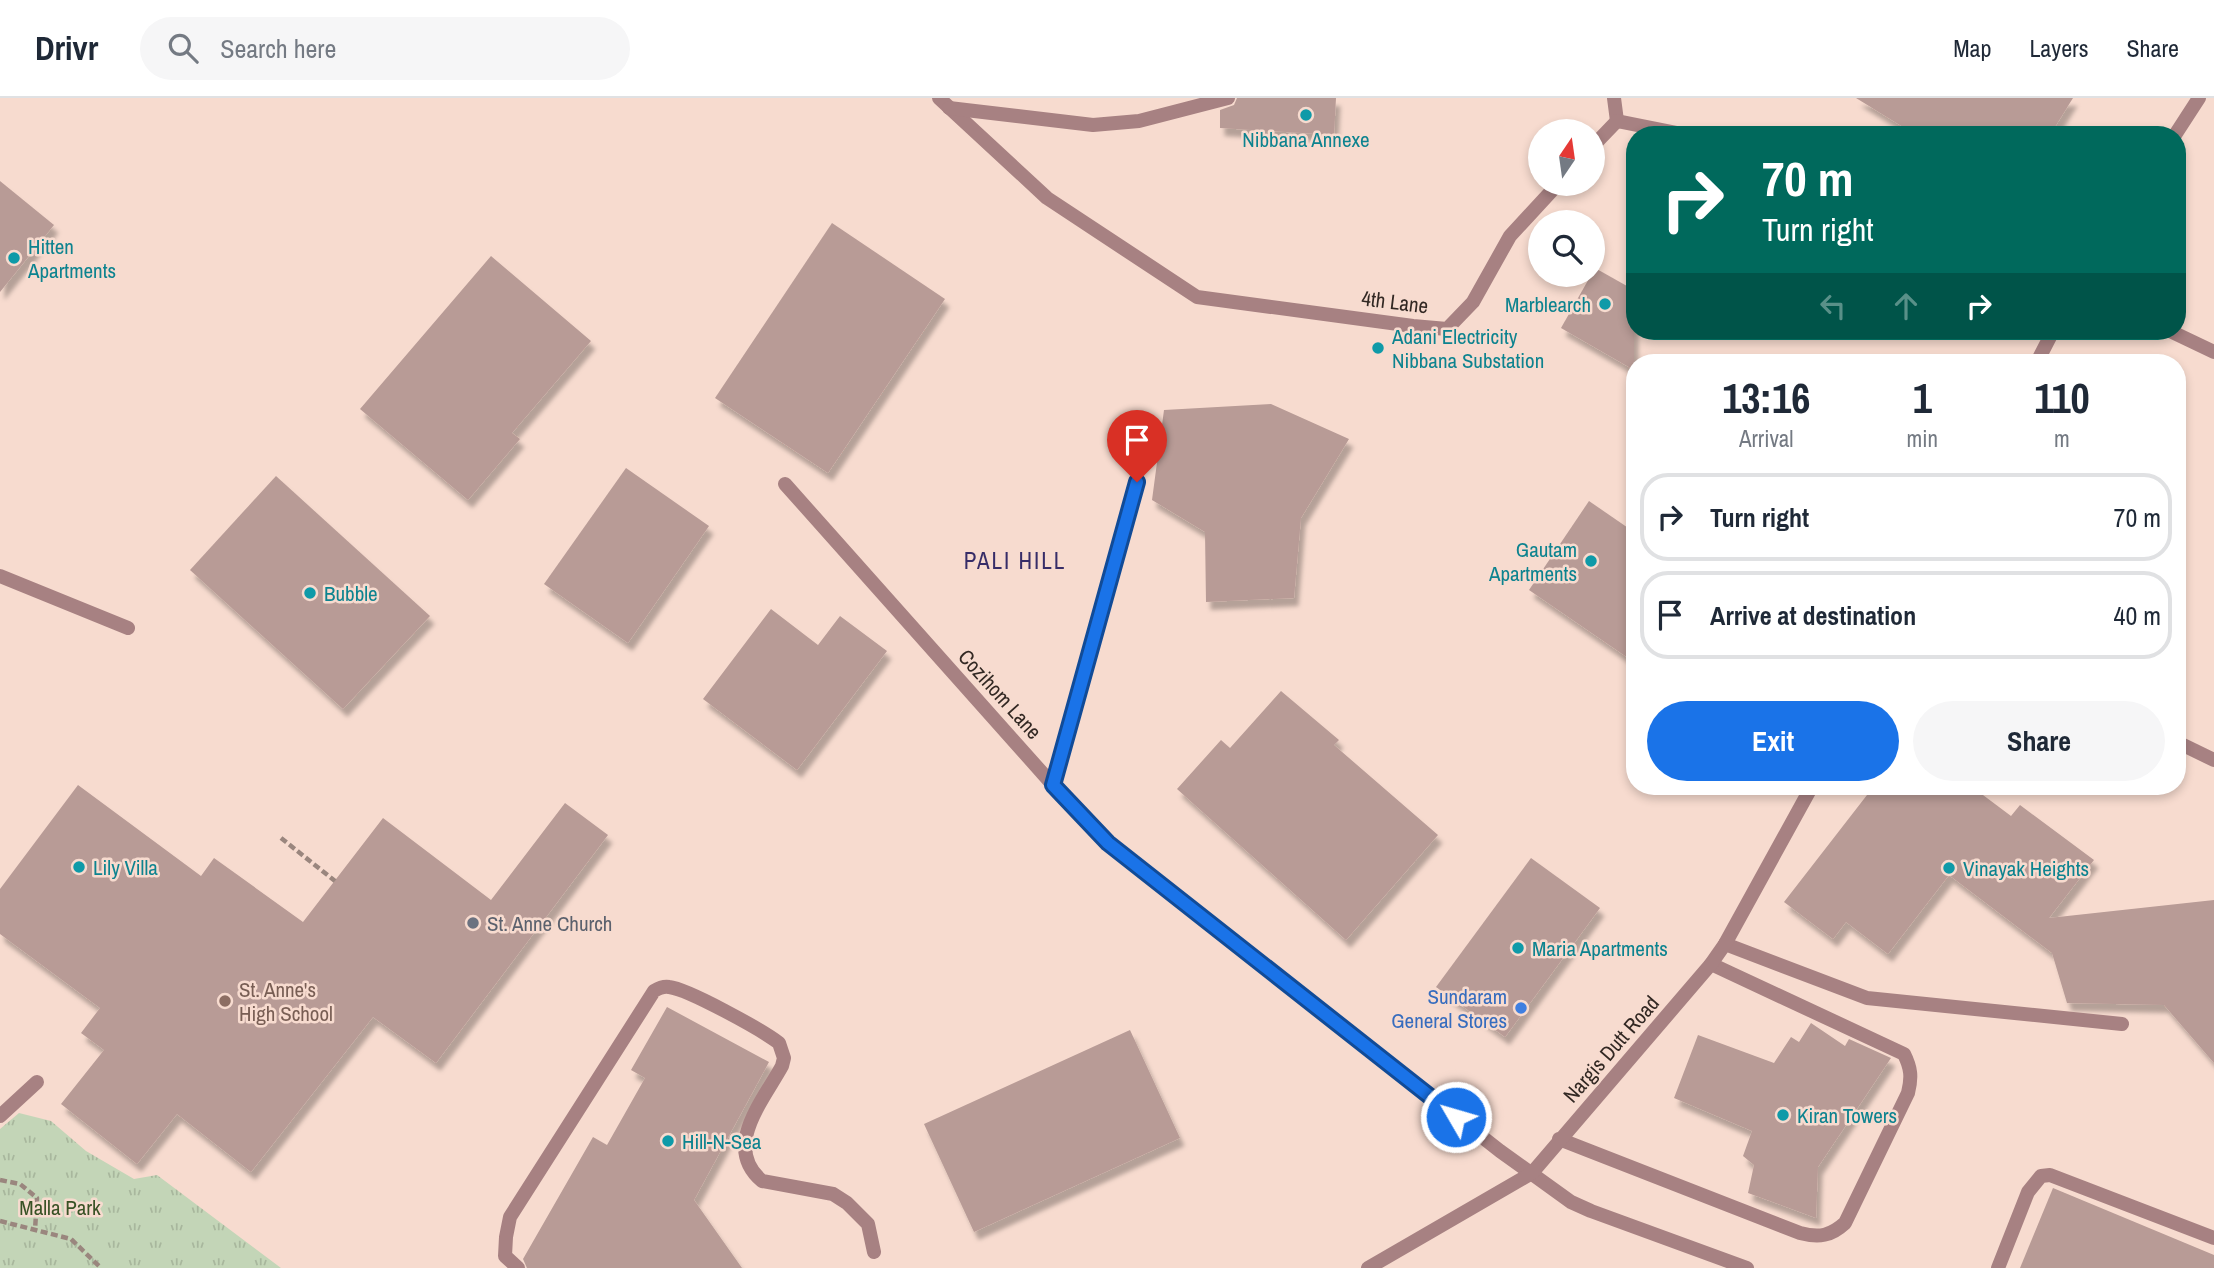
<!DOCTYPE html>
<html lang="en">
<head>
<meta charset="utf-8">
<style>
	body { margin:0; font-family:"Archivo Narrow",sans-serif; background:#f6f6f7; color:#1f2937; height:100vh; display:flex; flex-direction:column; font-size:26px; white-space:nowrap }
	* { box-sizing:border-box; margin:0 }
	p { font-size:23px; color:#747a83 }
	.icon { flex:none; width:38px; height:38px; fill:none; stroke:currentColor; stroke-width:2; stroke-linecap:round; stroke-linejoin:round }
	.map { position:relative; flex:1; overflow:hidden }
	.side { position:absolute; left:1626px; top:256px; width:560px; height:441px; display:flex; flex-direction:column; background:#fff; border-radius:28px; box-shadow:0 4px 10px #0003 }
	.side>* { flex:none }
	.banner { position:absolute; left:1626px; top:28px; width:560px; height:214px; border-radius:28px; box-shadow:0 4px 10px #0003; background:#00695c; color:#fff; overflow:hidden }
	.needle { width:46px; rotate:13deg }
	.buttons { position:absolute; left:1528px; top:21px; display:grid; gap:14px }
	.buttons a { display:grid; place-items:center; width:77px; height:77px; border-radius:50%; background:#fff; box-shadow:0 4px 10px #0003; font-size:35px }
	.pin { position:absolute; display:grid; place-items:center; width:60px; height:60px; color:#fff; margin:-72px -30px; border-radius:50% 50% 50% 0; rotate:-45deg; box-shadow:0 0 7px #0007 }
	.pin .icon { rotate:45deg }
	.me { position:absolute; width:77px; margin:-38px; rotate:308deg; stroke-linejoin:round; filter:drop-shadow(0 0 5px #0008) }
	.turn { display:flex; align-items:center; gap:24px; height:147px; padding:0 21px; font-size:32px }
	.turn .icon { width:91px; height:91px; stroke-width:2.5 }
	.turn b { display:block; font-size:49px; line-height:60px }
	.lanes { display:flex; align-items:center; height:66px; padding:0 21px; background:#0003; justify-content:center; gap:35px; direction:ltr }
	.lanes .off { opacity:.35 }
	.eta { display:flex; justify-content:space-evenly; align-items:center; height:119px; text-align:center }
	.eta b { font-size:42px; font-weight:700; line-height:49px }
	.action { display:flex; gap:14px; margin-top:auto; padding:14px 21px }
	.action a { flex:1; height:80px; border-radius:42px; background:#1a73e8; color:#fff; font-size:28px; font-weight:700; line-height:80px; text-align:center }
	.action a+a { background:#f6f6f7; color:#1f2937 }
	ul { padding:0; list-style:none }
	li { display:flex; align-items:center; gap:21px; height:88px; margin:0 14px 10px; padding:0 7px; border:4px solid #e0e1e3; border-radius:28px }
	li div { flex:1 }
	li b { display:block; font-size:26px }
	li em { font-style:normal }
	header { display:flex; align-items:center; gap:42px; box-sizing:border-box; height:98px; padding:0 35px; background:#fff; border-bottom:2px solid #e0e1e3 }
	header strong { font-size:33px }
	nav { display:flex; gap:38px; margin-inline-start:auto; font-size:24px }
	.search { width:490px; height:63px; background:#f6f6f7; display:flex; align-items:center; gap:18px; box-sizing:border-box; padding:0 24px; border-radius:38px; color:#747a83; font-size:26px }
	.map>svg:first-child { display:block }
</style>
</head>
<body>
<header>
<strong>Drivr</strong>
<div class="search"><svg class="icon" aria-label="search" viewBox="0 0 24 24"><circle cx="10" cy="10" r="6"/><path d="M15 15l6 6"/></svg>Search here</div>
<nav><a>Map</a><a>Layers</a><a>Share</a></nav>
</header>
<div class="map">
<svg width="2214" height="1170" viewBox="0 0 2214 1170">
	<defs>
		<pattern id="grass-tufts" width="24" height="20" patternUnits="userSpaceOnUse" patternTransform="scale(1.75)"><rect width="24" height="20" fill="#c3d5b7"/><path d="M3 7l-1-3M5 7V3M7 7l1-3M15 17l-1-3M17 17v-4M19 17l1-3" fill="none" stroke="#a8b79d"/></pattern>
		<filter id="shadow"><feDropShadow dx="4.5" dy="8" stdDeviation="2" flood-color="#0004"/></filter>
	</defs>
	<rect width="100%" height="100%" fill="#f7dbcf"/>
	<!-- grass -->
	<path fill="url(#grass-tufts)" d="M 19,1015 L 51,1023 L 86,1053 L 134,1081 L 157,1077 L 281,1170 L 0,1170 L 0,1031 Z"/>
	<!-- building -->
	<g fill="#b89b96" filter="url(#shadow)">
		<path d="M 1237,0 L 1336,0 L 1334,37 L 1220,30 L 1220,12 L 1234,7 Z"/>
		<path d="M 1856,0 L 2073,0 L 2050,37 L 1916,37 Z"/>
		<path d="M 0,83 L 54,127 L 0,194 Z"/>
		<path d="M 832,125 L 945,201 L 828,375 L 715,300 Z"/>
		<path d="M 491,158 L 591,243 L 512,335 L 520,341 L 468,402 L 360,311 Z"/>
		<path d="M 1595,170 L 1634,192 L 1634,272 L 1561,230 Z"/>
		<path d="M 1271,306 L 1349,341 L 1301,420 L 1294,500 L 1206,504 L 1205,434 L 1152,402 L 1164,312 Z"/>
		<path d="M 626,370 L 709,428 L 628,545 L 544,486 Z"/>
		<path d="M 276,378 L 430,518 L 343,611 L 190,472 Z"/>
		<path d="M 1589,403 L 1634,434 L 1634,564 L 1529,492 Z"/>
		<path d="M 771,511 L 818,547 L 840,518 L 887,553 L 797,672 L 703,601 Z"/>
		<path d="M 1281,593 L 1339,642 L 1334,647 L 1438,737 L 1346,842 L 1177,691 L 1221,642 L 1230,650 Z"/>
		<path d="M 78,687 L 201,778 L 214,760 L 303,824 L 383,720 L 491,802 L 565,705 L 608,737 L 436,965 L 373,919 L 251,1074 L 177,1016 L 137,1066 L 61,1006 L 104,952 L 81,935 L 100,910 L 0,836 L 0,791 Z"/>
		<path d="M 1874,688 L 1971,688 L 2011,718 L 2020,707 L 2094,762 L 2049,820 L 2214,802 L 2214,965 L 2164,907 L 2067,905 L 2052,855 L 1949,777 L 1888,856 L 1846,824 L 1833,841 L 1784,804 Z"/>
		<path d="M 1531,760 L 1600,810 L 1505,939 L 1436,889 Z"/>
		<path d="M 667,909 L 769,964 L 694,1102 L 742,1170 L 527,1170 L 523,1161 L 593,1039 L 607,1047 L 645,980 L 631,972 Z"/>
		<path d="M 1811,925 L 1845,948 L 1849,941 L 1891,960 L 1818,1069 L 1816,1120 L 1748,1095 L 1754,1067 L 1743,1058 L 1752,1033 L 1674,1000 L 1698,937 L 1774,965 L 1791,939 L 1799,944 Z"/>
		<path d="M 1130,932 L 1180,1040 L 974,1134 L 924,1026 Z"/>
		<path d="M 2053,1090 L 2214,1157 L 2214,1170 L 2020,1170 Z"/>
	</g>
	<g fill="none" stroke-linecap="round" stroke-linejoin="round">
		<!-- path -->
		<g stroke="#9a867e" stroke-width="4.5" stroke-dasharray="7 3.5" stroke-linecap="butt">
			<path d="M 281,740 L 335,783"/>
			<path d="M 0,1082 L 20,1086 L 37,1100 L 35,1132"/>
			<path d="M 0,1123 L 71,1141 L 101,1170"/>
		</g>
		<!-- lane -->
		<g stroke="#a78182" stroke-width="14">
			<path d="M 1614,0 L 1617,23"/>
			<path d="M 2177,644 L 2214,662"/>
		</g>
		<!-- street -->
		<g stroke="#a78182" stroke-width="14">
			<path d="M 939,0 L 1047,100 L 1197,199 L 1413,228 L 1447,231 L 1473,204 L 1510,138 L 1558,86"/>
			<path d="M 949,10 L 1093,27 L 1139,23 L 1228,0"/>
			<path d="M 2175,37 L 2199,0"/>
			<path d="M 1592,49 L 1617,23 L 1687,37"/>
			<path d="M 2170,233 L 2214,254"/>
			<path d="M 2037,264 L 2053,233"/>
			<path d="M 785,386 L 1053,687 L 1108,745 L 1500,1053 L 1571,1104 L 1591,1113 L 1747,1170"/>
			<path d="M 0,478 L 128,530"/>
			<path d="M 1053,687 L 1137,384"/>
			<path d="M 1725,846 L 1867,900 L 2122,926"/>
			<path d="M 0,1018 L 37,984"/>
			<path d="M 1559,1041 L 1800,1135 C 1819,1140 1831,1138 1845,1125 L 1908,995 C 1912,979 1911,970 1904,956 L 1711,866"/>
			<path d="M 518,1170 L 505,1158 L 506,1139 L 510,1119 L 654,893 C 659,890 663,888 669,889 C 688,891 762,932 779,945 L 784,960 L 782,968 C 763,1003 722,1049 762,1083 L 833,1096 L 847,1105 L 868,1126 L 874,1154"/>
			<path d="M 1368,1170 L 1532,1075 L 1711,866 L 1725,846 L 1812,688"/>
			<path d="M 1998,1170 L 2028,1094 L 2041,1078 L 2050,1077 L 2214,1140"/>
		</g>
	</g>
	<g fill="none" stroke-linecap="round" stroke-linejoin="round">
		<defs>
			<path id="route" d="M 1137,384 L 1053,687 L 1108,745 L 1456,1019"/>
		</defs>
		<!-- route casing -->
		<use href="#route" stroke="#114b97" stroke-width="18"/>
		<!-- route -->
		<use href="#route" stroke="#1a73e8" stroke-width="12"/>
	</g>
	<!-- markers -->
	<g fill="#0f9aa8" stroke="#f7dbcf" stroke-width="2.5">
		<circle cx="1306" cy="17" r="7"/>
		<circle cx="14" cy="160" r="7"/>
		<circle cx="1605" cy="206" r="7"/>
		<circle cx="1378" cy="250" r="7"/>
		<circle cx="1591" cy="463" r="7"/>
		<circle cx="310" cy="495" r="7"/>
		<circle cx="79" cy="769" r="7"/>
		<circle cx="1949" cy="770" r="7"/>
		<circle cx="1518" cy="850" r="7"/>
		<circle cx="1783" cy="1017" r="7"/>
		<circle cx="668" cy="1043" r="7"/>
	</g>
	<circle fill="#6b7280" stroke="#f7dbcf" stroke-width="2.5" cx="473" cy="825" r="7"/>
	<circle fill="#8d6e63" stroke="#f7dbcf" stroke-width="2.5" cx="225" cy="903" r="7"/>
	<circle fill="#3f7fe0" stroke="#f7dbcf" stroke-width="2.5" cx="1521" cy="910" r="7"/>
	<g text-anchor="middle" dominant-baseline="central" stroke-width="5" stroke-linejoin="round" paint-order="stroke">
		<!-- culture labels -->
		<g font-size="21" fill="#0d838f" stroke="#f7dbcf" text-anchor="start">
			<text x="1306" y="41" text-anchor="middle">Nibbana Annexe</text>
			<text x="28" y="148">Hitten<tspan x="28" dy="24">Apartments</tspan></text>
			<text x="1591" y="206" text-anchor="end">Marblearch</text>
			<text x="1392" y="238">Adani Electricity<tspan x="1392" dy="24">Nibbana Substation</tspan></text>
			<text x="1577" y="451" text-anchor="end">Gautam<tspan x="1577" dy="24">Apartments</tspan></text>
			<text x="324" y="495">Bubble</text>
			<text x="93" y="769">Lily Villa</text>
			<text x="1963" y="770">Vinayak Heights</text>
			<text x="1532" y="850">Maria Apartments</text>
			<text x="1797" y="1017">Kiran Towers</text>
			<text x="682" y="1043">Hill-N-Sea</text>
		</g>
		<!-- street labels -->
		<g font-size="21" fill="#322823" stroke="#f7dbcf">
			<text transform="translate(1395 204) rotate(7)">4th Lane</text>
			<text transform="translate(1000 596) rotate(48)">Cozihom Lane</text>
			<text transform="translate(1611 951) rotate(-49)">Nargis Dutt Road</text>
		</g>
		<!-- worship labels -->
		<g font-size="21" fill="#5b616d" stroke="#f7dbcf" text-anchor="start">
			<text x="487" y="825">St. Anne Church</text>
		</g>
		<!-- education labels -->
		<g font-size="21" fill="#785e54" stroke="#f7dbcf" text-anchor="start">
			<text x="239" y="891">St. Anne's<tspan x="239" dy="24">High School</tspan></text>
		</g>
		<!-- shop labels -->
		<g font-size="21" fill="#366cbe" stroke="#f7dbcf" text-anchor="end">
			<text x="1507" y="898">Sundaram<tspan x="1507" dy="24">General Stores</tspan></text>
		</g>
		<!-- park labels -->
		<g font-size="21" fill="#385225" stroke="#f7dbcf">
			<text x="60" y="1109">Malla Park</text>
		</g>
		<!-- neighbourhood labels -->
		<g font-size="23" letter-spacing="2" fill="#372d68" stroke="#f7dbcf">
			<text x="1015" y="462">PALI HILL</text>
		</g>
	</g>
</svg>
<div class="buttons">
<a><svg class="needle" viewBox="-14 -14 28 28"><path d="M0-13l5 13h-10z" fill="#e53935"/><path d="M0 13l5-13h-10z" fill="#747a83"/></svg></a>
<a><svg class="icon" aria-label="search" viewBox="0 0 24 24"><circle cx="10" cy="10" r="6"/><path d="M15 15l6 6"/></svg></a>
</div>
<div class="pin" style="left:1137px;top:384px;background:#d93025"><svg class="icon" aria-label="arrive" viewBox="0 0 24 24"><path d="M6 21V4h12l-3 4 3 4H6"/></svg></div>
<svg class="me" style="left:1456px;top:1019px" viewBox="-20 -20 40 40"><circle r="17" fill="#1a73e8" stroke="#fff" stroke-width="3"/><path d="M0-11L8 9 0 5-8 9z" fill="#fff"/></svg>
<div class="banner">
<div class="turn"><svg class="icon" aria-label="right" viewBox="0 0 24 24"><path d="M7 20v-9h11M14 6l5 5-5 5"/></svg><div><b>70 m</b>Turn right</div></div>
<div class="lanes"><svg class="icon off" aria-label="left" viewBox="0 0 24 24"><path d="M17 20v-9H6M10 6l-5 5 5 5"/></svg><svg class="icon off" aria-label="ahead" viewBox="0 0 24 24"><path d="M12 20V5M6 11l6-6 6 6"/></svg><svg class="icon" aria-label="right" viewBox="0 0 24 24"><path d="M7 20v-9h11M14 6l5 5-5 5"/></svg></div>
</div>
<section class="side">
<div class="eta">
<div><b>13:16</b><p>Arrival</p></div>
<div><b>1</b><p>min</p></div>
<div><b>110</b><p>m</p></div>
</div>
<ul>
<li><svg class="icon" aria-label="right" viewBox="0 0 24 24"><path d="M7 20v-9h11M14 6l5 5-5 5"/></svg><div><b>Turn right</b></div><em>70 m</em></li>
<li><svg class="icon" aria-label="arrive" viewBox="0 0 24 24"><path d="M6 21V4h12l-3 4 3 4H6"/></svg><div><b>Arrive at destination</b></div><em>40 m</em></li>
</ul>
<div class="action"><a>Exit</a><a>Share</a></div>
</section>
</div>
</body>
</html>
